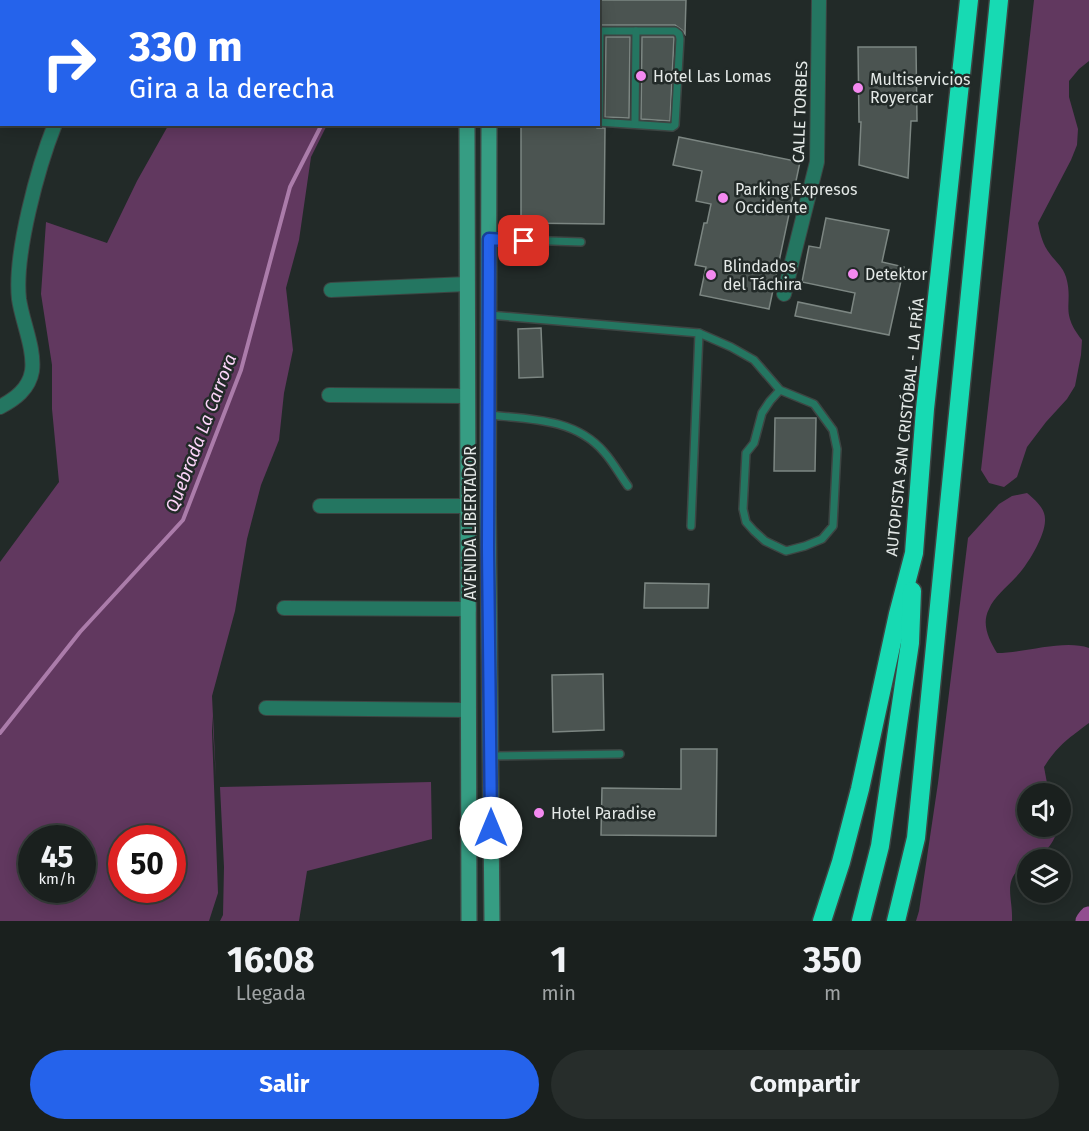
<!DOCTYPE html>
<html lang="es">
<head>
<meta charset="utf-8">
<style>
	body { margin:0; font-family:"Fira Sans",sans-serif; background:#272d2b; color:#f1f3f6; height:100vh; display:flex; flex-direction:column; font-size:22px; white-space:nowrap }
	* { box-sizing:border-box; margin:0 }
	p { font-size:20px; color:#9fa3a4 }
	.icon { flex:none; width:33px; height:33px; fill:none; stroke:currentColor; stroke-width:2; stroke-linecap:round; stroke-linejoin:round }
	.map { position:relative; height:921px; overflow:hidden }
	.details { display:flex; flex-direction:column; background:#1a201e; flex:1 }
	.details>* { flex:none }
	.hud { position:absolute; left:0px; top:0px; width:600px; height:126px; box-shadow:0 3px 15px #0003,0 0 0 2px #383e3c; background:#2563eb; color:#fff; overflow:hidden }
	.controls { position:absolute; left:1017px; top:783px; display:grid; gap:12px }
	.controls a { display:grid; place-items:center; width:54px; height:54px; border-radius:50%; background:#1a201e; box-shadow:0 3px 15px #0003,0 0 0 2px #383e3c; font-size:30px }
	.speed { position:absolute; left:18px; top:825px; display:flex; gap:12px; font-size:30px; font-weight:700; text-align:center }
	.speed>* { display:grid; place-content:center; width:78px; height:78px; border-radius:50%; background:#1a201e; box-shadow:0 3px 15px #0003,0 0 0 2px #383e3c; line-height:1 }
	.speed small { font-size:15px; font-weight:400 }
	.speed .limit { border:9px solid #d22; background:#fff; color:#111 }
	.pin { position:absolute; display:grid; place-items:center; width:51px; height:51px; color:#fff; margin:-26px; border-radius:12px; box-shadow:0 3px 9px #0006 }
	.me { position:absolute; width:66px; margin:-33px; rotate:0deg; stroke-linejoin:round; filter:drop-shadow(0 0 4px #0008) }
	.turn { display:flex; align-items:center; gap:21px; height:126px; padding:0 30px; font-size:27px }
	.turn .icon { width:78px; height:78px; stroke-width:2.5 }
	.turn b { display:block; font-size:42px; line-height:51px }
	.eta { display:flex; justify-content:space-evenly; align-items:center; height:102px; text-align:center }
	.eta b { font-size:36px; font-weight:700; line-height:42px }
	.primary-button { display:flex; gap:12px; margin-top:auto; padding:12px 30px }
	.primary-button a { flex:1; height:69px; border-radius:36px; background:#2563eb; color:#fff; font-size:24px; font-weight:700; line-height:69px; text-align:center }
	.primary-button a+a { background:#272d2b; color:#f1f3f6 }
	.map>svg:first-child { display:block }
</style>
</head>
<body>
<div class="map">
<svg width="1089" height="921" viewBox="0 0 1089 921">
	<rect width="100%" height="100%" fill="#222a28"/>
	<!-- green -->
	<g fill="#61385f" fill-rule="evenodd">
		<path d="M 1034,0 L 1089,0 L 1089,61 L 1079,69 L 1069,81 L 1069,97 L 1078,129 L 1077,145 L 1071,160 L 1038,223 C 1040,234 1043,245 1050,254 C 1056,262 1063,267 1066,277 C 1074,304 1059,311 1082,340 L 1081,355 L 1075,386 L 1067,399 L 1046,422 L 1027,447 L 1017,477 L 1004,487 L 989,483 L 981,470 Z"/>
		<path d="M 169,124 L 327,125 L 311,157 L 299,240 L 286,288 L 293,350 L 284,393 L 279,440 L 261,485 L 247,539 L 235,611 L 212,696 L 216,779 L 212,715 L 212,732 L 218,893 L 209,921 L 0,921 L 0,562 L 59,482 L 52,409 L 52,365 L 41,294 L 46,222 L 107,243 L 137,181 ZM 82,838 L 82,890 L 32,890 L 32,838 ZM 122,838 L 172,838 L 172,890 L 122,890 Z"/>
		<path d="M 1027,493 C 1035,500 1045,508 1045,519 C 1046,535 1027,566 1016,577 C 1007,587 994,597 989,609 C 981,624 989,640 997,653 C 1025,653 1064,639 1089,648 L 1089,723 C 1069,738 1058,745 1044,767 L 1047,783 L 1053,793 L 1028,794 L 1028,826 L 1059,827 C 1054,842 1045,857 1028,860 L 1027,862 C 1001,881 1013,894 1012,921 L 916,921 L 919,911 L 938,783 L 968,538 L 999,504 L 1012,496 Z"/>
		<path d="M 431,782 L 432,839 L 307,871 L 299,921 L 220,921 L 223,915 L 224,867 L 220,787 Z"/>
	</g>
	<g fill="none" stroke-linecap="round" stroke-linejoin="round">
		<!-- stream -->
		<g stroke="#ab7caa" stroke-width="4">
			<path d="M 396,2 L 397,0"/>
			<path d="M 0,733 L 80,632 L 183,520 L 241,370 L 290,187 L 322,124"/>
		</g>
		<!-- river -->
		<path stroke="#924e90" stroke-width="21" d="M 1086,921 L 1089,917"/>
	</g>
	<!-- building -->
	<g fill="#4b5451" stroke="#7c8682" stroke-width="1.5">
		<path d="M 598,0 L 686,0 L 685,34 L 682,30 L 675,25 L 598,25 Z"/>
		<path d="M 606,37 L 630,37 L 629,118 L 605,117 Z"/>
		<path d="M 642,37 L 674,37 L 670,121 L 641,119 Z"/>
		<path d="M 858,47 L 916,47 L 917,121 L 911,121 L 908,178 L 859,165 L 861,122 L 859,122 Z"/>
		<path d="M 521,124 L 593,124 L 597,128 L 605,128 L 604,224 L 521,223 Z"/>
		<path d="M 679,137 L 800,162 L 769,309 L 700,295 L 706,267 L 695,265 L 704,223 L 707,223 L 711,204 L 696,201 L 702,171 L 673,165 Z"/>
		<path d="M 826,218 L 889,230 L 882,262 L 904,267 L 889,335 L 795,316 L 798,302 L 851,313 L 855,293 L 802,282 L 809,246 L 820,248 Z"/>
		<path d="M 541,328 L 543,377 L 519,378 L 518,329 Z"/>
		<path d="M 775,418 L 816,418 L 815,471 L 774,471 Z"/>
		<path d="M 645,583 L 709,584 L 708,608 L 644,608 Z"/>
		<path d="M 603,674 L 604,730 L 553,732 L 552,675 Z"/>
		<path d="M 681,749 L 717,749 L 716,836 L 601,835 L 602,788 L 681,789 Z"/>
	</g>
	<g fill="none" stroke-linecap="round" stroke-linejoin="round">
		<defs>
			<g id="lane">
				<path d="M 598,31 L 675,31 L 679,34 L 680,39 L 675,125 L 672,127 L 598,122"/>
				<path d="M 599,122 L 600,31"/>
				<path d="M 635,124 L 636,31"/>
				<path d="M 489,239 L 581,242"/>
				<path d="M 489,315 L 699,333 L 731,347 L 754,360 L 780,390 L 814,404 L 833,430 L 837,449 L 833,526 L 822,539 L 805,546 L 786,551 L 765,541 L 754,531 L 746,522 L 743,509 L 746,453 L 754,443 L 762,413 L 770,401 L 780,390"/>
				<path d="M 488,415 C 529,419 575,418 604,452 C 613,462 620,475 628,486"/>
				<path d="M 691,526 L 699,333"/>
				<path d="M 491,756 L 620,754"/>
			</g>
			<g id="street">
				<path d="M 138,2 L 139,0"/>
				<path d="M 0,56 L 2,57"/>
				<path d="M 331,290 L 467,284"/>
				<path d="M 784,294 L 817,162 L 819,0"/>
				<path d="M 329,395 L 467,396"/>
				<path d="M 0,407 C 15,399 29,389 32,371 C 35,349 22,321 19,299 C 14,254 38,167 55,124"/>
				<path d="M 320,506 L 467,506"/>
				<path d="M 284,608 L 469,609"/>
				<path d="M 266,708 L 468,710"/>
			</g>
			<g id="secondary">
				<path d="M 470,2 L 470,0"/>
				<path d="M 490,2 L 490,0"/>
				<path d="M 467,124 L 469,921"/>
				<path d="M 489,124 L 488,508 L 492,921"/>
			</g>
			<g id="highway">
				<path d="M 822,921 L 841,862 L 860,789 L 898,614 L 914,553 L 925,409 L 969,0"/>
				<path d="M 861,921 L 880,846 L 910,643 L 912,591"/>
				<path d="M 896,921 L 916,838 L 999,0"/>
			</g>
		</defs>
		<!-- lane casing -->
		<use href="#lane" stroke="#3d4543" stroke-width="10"/>
		<!-- street casing -->
		<use href="#street" stroke="#3d4543" stroke-width="16"/>
		<!-- secondary casing -->
		<use href="#secondary" stroke="#3d4543" stroke-width="18"/>
		<!-- highway casing -->
		<use href="#highway" stroke="#3d4543" stroke-width="21"/>
		<!-- lane -->
		<use href="#lane" stroke="#247661" stroke-width="7"/>
		<!-- street -->
		<use href="#street" stroke="#247661" stroke-width="14"/>
		<!-- secondary -->
		<use href="#secondary" stroke="#369d83" stroke-width="15"/>
		<!-- highway -->
		<use href="#highway" stroke="#17dab3" stroke-width="18"/>
	</g>
	<g fill="none" stroke-linecap="round" stroke-linejoin="round">
		<defs>
			<path id="route" d="M 491,828 L 488,548 L 489,239 L 524,241"/>
		</defs>
		<!-- route casing -->
		<use href="#route" stroke="#184099" stroke-width="15"/>
		<!-- route -->
		<use href="#route" stroke="#2563eb" stroke-width="10"/>
	</g>
	<!-- markers -->
	<g fill="#f489f0" stroke="#222a28" stroke-width="2">
		<circle cx="641" cy="76" r="6"/>
		<circle cx="858" cy="88" r="6"/>
		<circle cx="723" cy="198" r="6"/>
		<circle cx="853" cy="274" r="6"/>
		<circle cx="711" cy="275" r="6"/>
		<circle cx="539" cy="813" r="6"/>
	</g>
	<g text-anchor="middle" dominant-baseline="central" stroke-width="5" stroke-linejoin="round" paint-order="stroke">
		<!-- poi labels -->
		<g font-size="16" fill="#e4e9e7" stroke="#222a28" text-anchor="start">
			<text x="653" y="76">Hotel Las Lomas</text>
			<text x="870" y="79">Multiservicios<tspan x="870" dy="18">Royercar</tspan></text>
			<text x="735" y="189">Parking Expresos<tspan x="735" dy="18">Occidente</tspan></text>
			<text x="723" y="266">Blindados<tspan x="723" dy="18">del Táchira</tspan></text>
			<text x="865" y="274">Detektor</text>
			<text x="551" y="813">Hotel Paradise</text>
		</g>
		<!-- street labels -->
		<g font-size="16" fill="#e4e9e7" stroke="#222a28">
			<text transform="translate(800 112) rotate(-88)">CALLE TORBES</text>
			<text transform="translate(905 427) rotate(-84)">AUTOPISTA SAN CRISTÓBAL - LA FRÍA</text>
			<text transform="translate(470 523) rotate(-90)">AVENIDA LIBERTADOR</text>
		</g>
		<!-- water labels -->
		<g font-size="18" font-style="italic" fill="#fcd5f9" stroke="#222a28">
			<text transform="translate(201 433) rotate(-69)">Quebrada La Carrora</text>
		</g>
	</g>
</svg>
<div class="controls">
<a><svg class="icon" aria-label="sound" viewBox="0 0 24 24"><path d="M4 9h4l5-4v14l-5-4H4zM17 9q2 3 0 6"/></svg></a>
<a><svg class="icon" aria-label="layers" viewBox="0 0 24 24"><path d="M12 4l9 5-9 5-9-5zM3 14l9 5 9-5"/></svg></a>
</div>
<div class="speed"><div>45<small>km/h</small></div><div class="limit">50</div></div>
<div class="pin" style="left:524px;top:241px;background:#d93025"><svg class="icon" aria-label="arrive" viewBox="0 0 24 24"><path d="M6 21V4h12l-3 4 3 4H6"/></svg></div>
<svg class="me" style="left:491px;top:828px" viewBox="-20 -20 40 40"><circle r="19" fill="#fff"/><path d="M0-13L10 11 0 6-10 11z" fill="#2563eb"/></svg>
<div class="hud">
<div class="turn"><svg class="icon" aria-label="right" viewBox="0 0 24 24"><path d="M7 20v-9h11M14 6l5 5-5 5"/></svg><div><b>330 m</b>Gira a la derecha</div></div>
</div>
</div>
<section class="details">
<div class="eta">
<div><b>16:08</b><p>Llegada</p></div>
<div><b>1</b><p>min</p></div>
<div><b>350</b><p>m</p></div>
</div>
<div class="primary-button"><a>Salir</a><a>Compartir</a></div>
</section>
</body>
</html>
